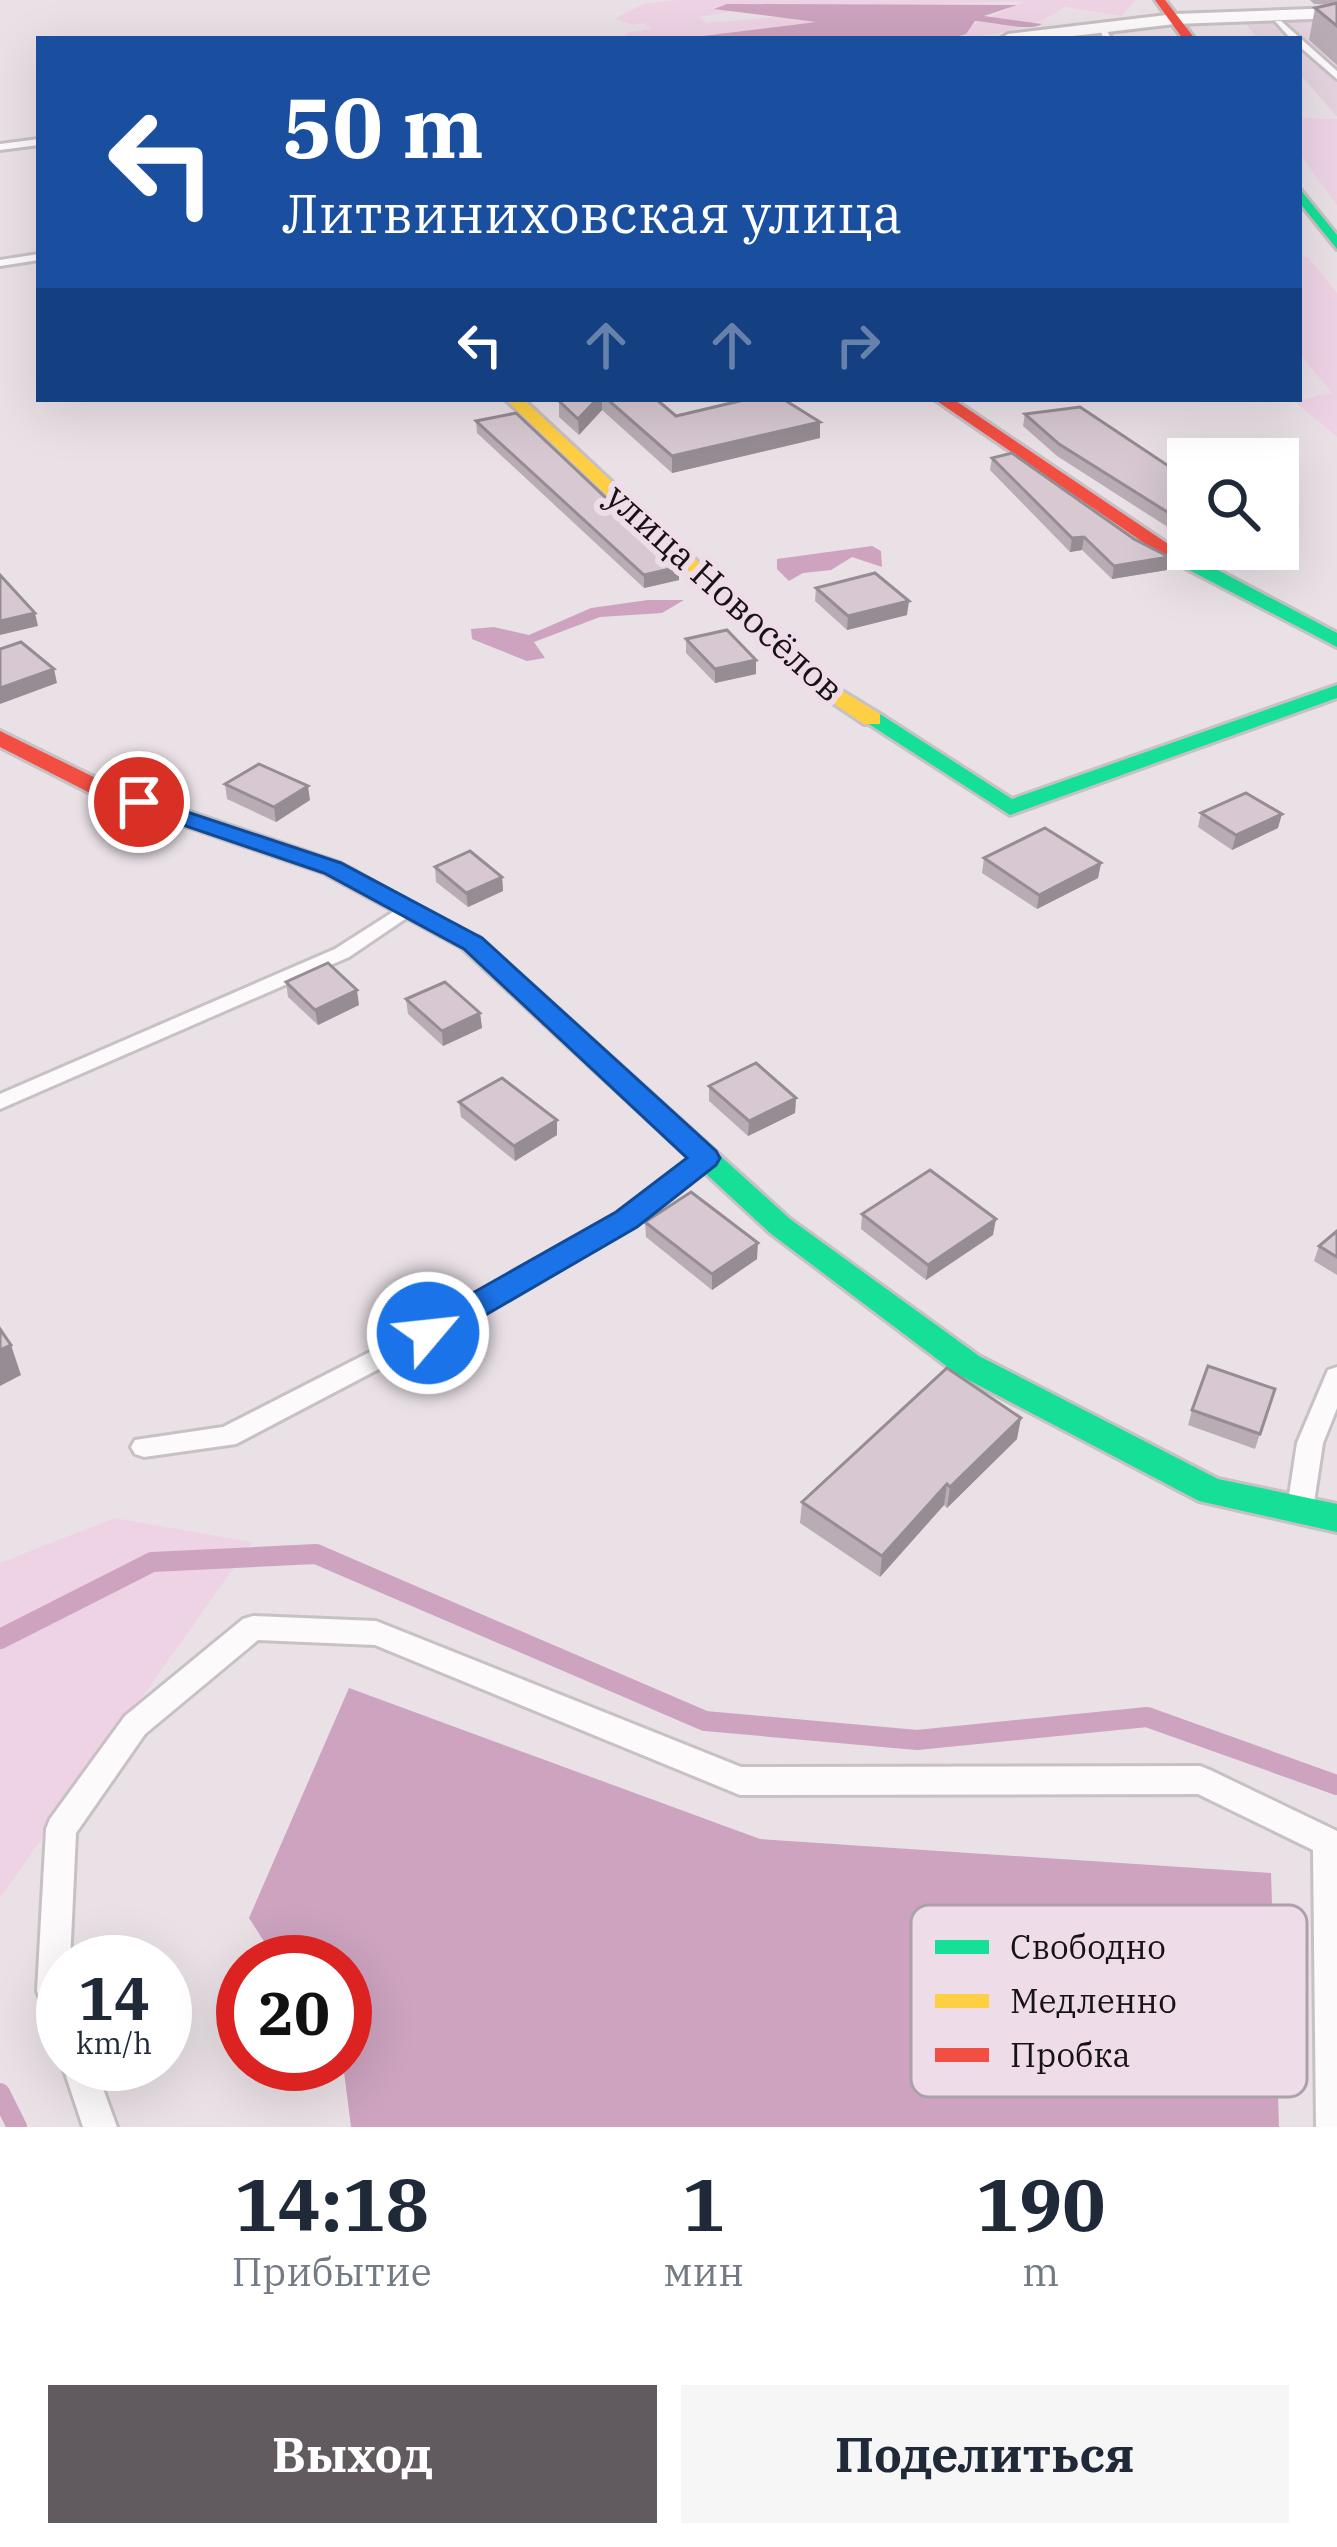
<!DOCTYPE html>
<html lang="ru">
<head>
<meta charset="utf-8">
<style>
	body { margin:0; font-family:"IBM Plex Serif",serif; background:#f6f6f7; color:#1f2937; height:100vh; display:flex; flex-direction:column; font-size:45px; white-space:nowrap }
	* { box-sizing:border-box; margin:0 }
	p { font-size:39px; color:#747a83 }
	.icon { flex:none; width:66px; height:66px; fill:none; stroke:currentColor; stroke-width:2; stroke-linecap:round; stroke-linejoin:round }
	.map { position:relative; height:2127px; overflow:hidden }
	.drawer { display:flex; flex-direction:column; background:#fff; flex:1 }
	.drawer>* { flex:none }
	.hud { position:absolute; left:36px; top:36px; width:1266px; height:366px; border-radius:0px; box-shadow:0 12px 48px #0002; background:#1a4fa0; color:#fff; overflow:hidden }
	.controls { position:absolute; left:1167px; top:438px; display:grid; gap:24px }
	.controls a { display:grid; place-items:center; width:132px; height:132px; border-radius:0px; background:#fff; box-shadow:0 12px 48px #0002; font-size:60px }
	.speed { position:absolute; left:36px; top:1935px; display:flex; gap:24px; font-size:60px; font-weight:700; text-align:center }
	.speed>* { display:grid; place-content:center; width:156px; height:156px; border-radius:50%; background:#fff; box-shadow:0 12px 48px #0002; line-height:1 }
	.speed small { font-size:30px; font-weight:400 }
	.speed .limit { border:18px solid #d22; background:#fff; color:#111 }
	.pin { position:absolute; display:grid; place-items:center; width:102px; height:102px; color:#fff; margin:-51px; border:6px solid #fff; border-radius:50%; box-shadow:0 3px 12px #0007 }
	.me { position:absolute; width:132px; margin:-66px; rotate:62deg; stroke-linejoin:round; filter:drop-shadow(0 0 9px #0008) }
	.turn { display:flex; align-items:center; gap:42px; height:252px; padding:0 48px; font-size:54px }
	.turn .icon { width:156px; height:156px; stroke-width:2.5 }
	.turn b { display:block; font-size:84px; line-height:102px }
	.lanes { display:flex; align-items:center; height:114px; padding:0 48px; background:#0003; justify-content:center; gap:60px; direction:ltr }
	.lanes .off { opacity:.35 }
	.eta { display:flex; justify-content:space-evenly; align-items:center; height:204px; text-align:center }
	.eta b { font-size:72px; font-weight:700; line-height:84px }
	.cta { display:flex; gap:24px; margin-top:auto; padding:24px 48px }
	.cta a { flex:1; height:138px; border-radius:0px; background:#615a5f; color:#fff; font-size:48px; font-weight:700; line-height:138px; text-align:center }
	.cta a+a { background:#f6f6f7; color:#1f2937 }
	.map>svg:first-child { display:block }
</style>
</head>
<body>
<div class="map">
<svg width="1337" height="2127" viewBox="0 0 1337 2127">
	<rect width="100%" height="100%" fill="#eae1e7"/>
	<!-- built -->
	<path fill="#e5d4df" d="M 1337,18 L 1337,117 L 1299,73 L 1299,39 L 1257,39 L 1243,19 Z"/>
	<!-- green -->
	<g fill="#eed3e5">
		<path d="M 677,0 L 1136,0 L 1121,16 L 1065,7 C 1027,33 974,39 929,39 L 948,36 L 1026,1 L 865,7 L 780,3 L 699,17 L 707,23 L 789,16 L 821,22 L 678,39 L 621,39 L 629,32 L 651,29 L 644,23 L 633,25 L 615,19 L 643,4 Z"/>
		<path d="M 1299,118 L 1337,119 L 1337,205 L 1299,153 Z"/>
		<path d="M 1299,257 L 1308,257 L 1337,293 L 1337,437 L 1294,401 L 1332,393 L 1299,353 Z"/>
		<path d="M 114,1518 L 252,1542 L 0,1898 L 0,1563 Z"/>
	</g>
	<!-- water -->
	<g fill="#cda3bf">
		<path d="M 727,4 L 1017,5 L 984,16 L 1042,24 C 1029,32 995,22 975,21 L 966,34 L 948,39 L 678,39 L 816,22 L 714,9 Z"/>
		<path d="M 872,546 L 881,551 L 882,567 L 852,557 L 831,570 L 803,573 L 789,581 L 777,569 L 777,559 Z"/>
		<path d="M 648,600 L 684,600 L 662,613 L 600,617 L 534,642 L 545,658 L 527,661 L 472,639 L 471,629 L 494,627 L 529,635 L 591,608 Z"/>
		<path d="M 349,1688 L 760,1839 L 1271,1873 L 1279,2127 L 351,2127 L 343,2064 L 345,1962 L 277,1962 L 249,1918 Z"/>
	</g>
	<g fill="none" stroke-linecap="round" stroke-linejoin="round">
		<!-- stream -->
		<g stroke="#cda3bf" stroke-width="20">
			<path d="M 0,1639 L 152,1562 L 316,1554 L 705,1721 L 917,1740 L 1147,1717 L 1337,1785"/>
			<path d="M 0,2093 L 17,2127"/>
		</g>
		<defs>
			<g id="lane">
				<path d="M 1275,21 L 1281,21 L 1337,71 L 1337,79 L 1299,46 L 1299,39 L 1291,39 Z"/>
				<path d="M 1103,25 L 1112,39 L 1104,39 L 1099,28 Z"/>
				<path d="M 39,139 L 39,145 L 0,150 L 0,144 Z"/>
				<path d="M 39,254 L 39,260 L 0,266 L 0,260 Z"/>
				<path d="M 407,903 L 417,909 L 414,913 L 349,957 L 0,1109 L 0,1094 L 335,949 Z"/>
				<path d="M 705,1151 L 716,1159 L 713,1164 L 634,1225 L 476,1318 L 236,1444 L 144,1457 L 135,1454 L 131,1447 L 135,1440 L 223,1427 L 460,1306 L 618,1213 L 697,1154 Z"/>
				<path d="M 1337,1367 L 1337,1408 L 1323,1443 L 1313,1509 L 1309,1517 L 1300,1520 L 1291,1517 L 1287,1509 L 1297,1443 L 1325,1377 L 1328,1370 Z"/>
				<path d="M 253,1616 L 376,1621 L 741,1767 L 1200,1766 L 1210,1770 L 1337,1831 L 1337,2127 L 1316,2127 L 1313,1850 L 1198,1794 L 740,1795 L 375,1645 L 258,1640 L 145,1734 L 76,1833 L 70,1962 L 63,1962 L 63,2036 L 52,2031 L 37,1991 L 46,1829 L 50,1819 L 125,1716 L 243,1619 Z"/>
				<path d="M 63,2060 L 63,2064 L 94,2064 L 117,2127 L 83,2127 L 62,2064 Z"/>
			</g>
			<path id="street" d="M 1337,8 L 1337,18 L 1175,24 L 1048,39 L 1000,39 L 1008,34 L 1175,14 Z"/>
			<g id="fast">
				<path d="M 1299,188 L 1337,235 L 1337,249 L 1299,202 Z"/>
				<path d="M 1166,550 L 1180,550 L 1337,633 L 1337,647 L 1166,558 Z"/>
				<path d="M 1337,685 L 1337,698 L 1010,815 L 861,719 L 872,712 L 880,714 L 1012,799 Z"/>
				<path d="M 470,934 L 479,937 L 790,1219 L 979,1356 L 1218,1479 L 1337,1504 L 1337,1532 L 1199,1501 L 957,1374 L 770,1233 L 461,947 L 457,942 L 461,937 Z"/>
			</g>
			<path id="slow" d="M 505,399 L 523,399 L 826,681 L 880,714 L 880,724 L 864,724 L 812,689 Z"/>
			<g id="jam">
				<path d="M 1155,0 L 1165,0 L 1195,39 L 1183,39 Z"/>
				<path d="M 934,399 L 953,399 L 1183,554 L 1166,558 Z"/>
				<path d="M 0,731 L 108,784 L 340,863 L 483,942 L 479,947 L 461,947 L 324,873 L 92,794 L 0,747 Z"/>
			</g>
		</defs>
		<!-- lane casing -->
		<use href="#lane" stroke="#c7c0c5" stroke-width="6"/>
		<!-- street casing -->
		<use href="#street" stroke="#c7c0c5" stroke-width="6"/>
		<!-- fast casing -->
		<use href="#fast" stroke="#c7c0c5" stroke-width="6"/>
		<!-- slow casing -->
		<use href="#slow" stroke="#c7c0c5" stroke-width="6"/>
		<!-- jam casing -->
		<use href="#jam" stroke="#c7c0c5" stroke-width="6"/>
		<!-- lane -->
		<use href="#lane" fill="#fcfafb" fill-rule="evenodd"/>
		<!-- street -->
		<use href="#street" fill="#fcfafb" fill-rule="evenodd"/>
		<!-- fast -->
		<use href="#fast" fill="#16e098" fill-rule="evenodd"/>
		<!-- slow -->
		<use href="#slow" fill="#ffcf43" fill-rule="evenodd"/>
		<!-- jam -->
		<use href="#jam" fill="#f24e42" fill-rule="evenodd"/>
	</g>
	<!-- wall -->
	<g fill="#b9acb5">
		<path d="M 1310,0 L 1337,0 L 1337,65 L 1309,40 L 1315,8 L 1330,5 L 1314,4 Z"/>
		<path d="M 569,399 L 656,399 L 676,416 L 820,422 L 820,438 L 672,473 L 602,410 L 579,435 L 559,417 L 559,401 Z"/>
		<path d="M 1025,414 L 1188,479 L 1188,540 L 1057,456 L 1023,426 Z"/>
		<path d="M 476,421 L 679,580 L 644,588 L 477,433 Z"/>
		<path d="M 992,458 L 1169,557 L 1167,570 L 1112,579 L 1082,550 L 1070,552 L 990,470 Z"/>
		<path d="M 1203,549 L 1273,549 L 1272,553 L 1222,561 Z"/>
		<path d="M 816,588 L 907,615 L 847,630 L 815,601 Z"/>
		<path d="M 686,639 L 756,660 L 756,674 L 715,683 L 686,653 Z"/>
		<path d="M 225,784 L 310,800 L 276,822 L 227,799 Z"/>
		<path d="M 1201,813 L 1278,828 L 1232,850 L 1198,827 Z"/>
		<path d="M 984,858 L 1101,863 L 1098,878 L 1037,909 L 982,873 Z"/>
		<path d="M 435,867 L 502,877 L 503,891 L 468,907 L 436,882 Z"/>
		<path d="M 286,982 L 359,1005 L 318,1025 L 288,997 Z"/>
		<path d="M 406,999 L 480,1013 L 482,1028 L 443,1046 L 408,1014 Z"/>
		<path d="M 709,1086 L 796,1098 L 795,1113 L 748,1136 L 709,1101 Z"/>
		<path d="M 459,1102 L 557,1135 L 515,1161 L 461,1117 Z"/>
		<path d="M 862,1214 L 993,1235 L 926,1280 L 861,1229 Z"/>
		<path d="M 645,1222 L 757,1259 L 712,1290 L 646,1237 Z"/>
		<path d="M 1337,1231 L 1337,1275 L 1314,1261 L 1319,1246 Z"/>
		<path d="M 1275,1389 L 1255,1449 L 1188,1425 L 1192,1410 Z"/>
		<path d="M 1017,1439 L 947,1508 L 944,1505 L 880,1577 L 800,1523 L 802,1502 Z"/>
	</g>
	<!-- shaded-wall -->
	<g fill="#968c93">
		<path d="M 597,399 L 602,399 L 602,410 L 579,435 L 578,419 Z"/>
		<path d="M 820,422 L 820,438 L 672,473 L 672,456 Z"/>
		<path d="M 1084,537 L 1082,550 L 1070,552 L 1072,538 Z"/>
		<path d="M 1224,549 L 1273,549 L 1272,553 L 1222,561 Z"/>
		<path d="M 1169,557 L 1167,570 L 1112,579 L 1114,566 Z"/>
		<path d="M 679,567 L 679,580 L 644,588 L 644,575 Z"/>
		<path d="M 909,601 L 907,615 L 847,630 L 848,616 Z"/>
		<path d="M 35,613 L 38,626 L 0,635 L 0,621 Z"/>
		<path d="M 756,660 L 756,674 L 715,683 L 715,669 Z"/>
		<path d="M 54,669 L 57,683 L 0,704 L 0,688 Z"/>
		<path d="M 308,786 L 310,800 L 276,822 L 274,807 Z"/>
		<path d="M 1282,814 L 1278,828 L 1232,850 L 1236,835 Z"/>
		<path d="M 1101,863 L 1098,878 L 1037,909 L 1039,895 Z"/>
		<path d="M 502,877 L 503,891 L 468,907 L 466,893 Z"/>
		<path d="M 357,990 L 359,1005 L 318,1025 L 315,1010 Z"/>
		<path d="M 480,1013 L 482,1028 L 443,1046 L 442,1031 Z"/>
		<path d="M 796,1098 L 795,1113 L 748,1136 L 749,1121 Z"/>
		<path d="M 557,1120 L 557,1135 L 515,1161 L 514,1146 Z"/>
		<path d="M 996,1219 L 993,1235 L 926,1280 L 928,1265 Z"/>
		<path d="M 758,1243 L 757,1259 L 712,1290 L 712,1274 Z"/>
		<path d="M 11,1345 L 21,1375 L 0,1386 L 0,1350 Z"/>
		<path d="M 1021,1418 L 1017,1439 L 947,1508 L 950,1487 Z"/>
		<path d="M 947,1484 L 944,1505 L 880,1577 L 882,1556 Z"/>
	</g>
	<!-- building -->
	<g fill="#d7c8d2" stroke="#968c93" stroke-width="3">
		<path d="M 1337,3 L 1337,26 L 1315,8 Z"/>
		<path d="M 569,399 L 597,399 L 578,419 L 559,401 Z"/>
		<path d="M 607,399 L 656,399 L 676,416 L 748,399 L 783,399 L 820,422 L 672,456 Z"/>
		<path d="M 1080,407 L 1188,479 L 1188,525 L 1059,444 L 1025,414 Z"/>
		<path d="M 516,413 L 679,567 L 644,575 L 476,421 Z"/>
		<path d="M 1012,453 L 1134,539 L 1169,557 L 1114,566 L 1084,537 L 1072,538 L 992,458 Z"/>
		<path d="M 875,573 L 909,601 L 848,616 L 816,588 Z"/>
		<path d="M 0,575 L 35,613 L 0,621 Z"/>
		<path d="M 727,630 L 756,660 L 715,669 L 686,639 Z"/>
		<path d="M 21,642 L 54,669 L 0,688 L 0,649 Z"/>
		<path d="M 259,764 L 308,786 L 274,807 L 225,784 Z"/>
		<path d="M 1246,793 L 1282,814 L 1236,835 L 1201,813 Z"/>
		<path d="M 1045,828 L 1101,863 L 1039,895 L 984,858 Z"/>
		<path d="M 470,851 L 502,877 L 466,893 L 435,867 Z"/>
		<path d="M 328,963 L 357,990 L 315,1010 L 286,982 Z"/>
		<path d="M 445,982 L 480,1013 L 442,1031 L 406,999 Z"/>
		<path d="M 756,1063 L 796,1098 L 749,1121 L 709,1086 Z"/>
		<path d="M 502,1078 L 557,1120 L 514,1146 L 459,1102 Z"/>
		<path d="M 930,1170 L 996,1219 L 928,1265 L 862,1214 Z"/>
		<path d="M 691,1192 L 758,1243 L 712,1274 L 645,1222 Z"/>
		<path d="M 1337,1231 L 1337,1257 L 1319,1246 Z"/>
		<path d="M 0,1329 L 11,1345 L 0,1350 Z"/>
		<path d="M 1208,1366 L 1275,1389 L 1260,1434 L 1192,1410 Z"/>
		<path d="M 947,1368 L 1021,1418 L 950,1487 L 947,1484 L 882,1556 L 802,1502 Z"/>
	</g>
	<!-- route -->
	<path fill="#1a73e8" stroke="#114b97" stroke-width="3" d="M 139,796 L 341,863 L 482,938 L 716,1151 L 720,1158 L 716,1165 L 637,1227 L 439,1342 L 416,1342 L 412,1333 L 416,1325 L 616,1212 L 687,1158 L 464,949 L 324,873 L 130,807 L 130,798 Z"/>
	<g text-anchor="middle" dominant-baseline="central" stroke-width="12" stroke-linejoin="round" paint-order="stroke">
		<!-- far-street labels -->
		<g font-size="36" fill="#171216" stroke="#eedde8">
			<text transform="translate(725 592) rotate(42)">улица Новосёлов</text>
		</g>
	</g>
	<!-- legend -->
	<rect x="911" y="1905" width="396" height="192" rx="18" fill="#eedde8" stroke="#aea0a9" stroke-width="3"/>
	<rect x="935" y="1940" width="54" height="14" fill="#16e098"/>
	<rect x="935" y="1994" width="54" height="14" fill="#ffcf43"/>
	<rect x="935" y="2048" width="54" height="14" fill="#f24e42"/>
	<g font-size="33" fill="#171216">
		<text x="1010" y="1959">Свободно</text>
		<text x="1010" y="2013">Медленно</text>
		<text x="1010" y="2067">Пробка</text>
	</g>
</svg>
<div class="controls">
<a><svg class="icon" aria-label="search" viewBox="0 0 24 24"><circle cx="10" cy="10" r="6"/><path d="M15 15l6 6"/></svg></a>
</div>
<div class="speed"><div>14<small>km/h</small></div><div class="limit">20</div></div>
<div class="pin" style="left:139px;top:802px;background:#d93025"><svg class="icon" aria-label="arrive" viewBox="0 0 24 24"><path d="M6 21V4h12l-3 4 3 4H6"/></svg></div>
<svg class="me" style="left:428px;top:1333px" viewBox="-20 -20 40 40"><circle r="17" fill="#1a73e8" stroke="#fff" stroke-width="3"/><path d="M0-11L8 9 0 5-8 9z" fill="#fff"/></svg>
<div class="hud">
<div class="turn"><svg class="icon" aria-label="left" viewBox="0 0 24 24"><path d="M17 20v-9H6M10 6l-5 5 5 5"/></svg><div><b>50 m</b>Литвиниховская улица</div></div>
<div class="lanes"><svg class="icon" aria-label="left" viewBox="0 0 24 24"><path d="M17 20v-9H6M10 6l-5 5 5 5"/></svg><svg class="icon off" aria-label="ahead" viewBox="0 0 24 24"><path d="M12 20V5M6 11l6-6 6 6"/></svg><svg class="icon off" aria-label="ahead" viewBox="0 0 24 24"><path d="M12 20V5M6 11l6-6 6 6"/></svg><svg class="icon off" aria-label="right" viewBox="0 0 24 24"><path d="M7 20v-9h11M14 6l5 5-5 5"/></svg></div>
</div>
</div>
<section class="drawer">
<div class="eta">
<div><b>14:18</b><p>Прибытие</p></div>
<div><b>1</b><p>мин</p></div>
<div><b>190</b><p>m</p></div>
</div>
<div class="cta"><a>Выход</a><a>Поделиться</a></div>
</section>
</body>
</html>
